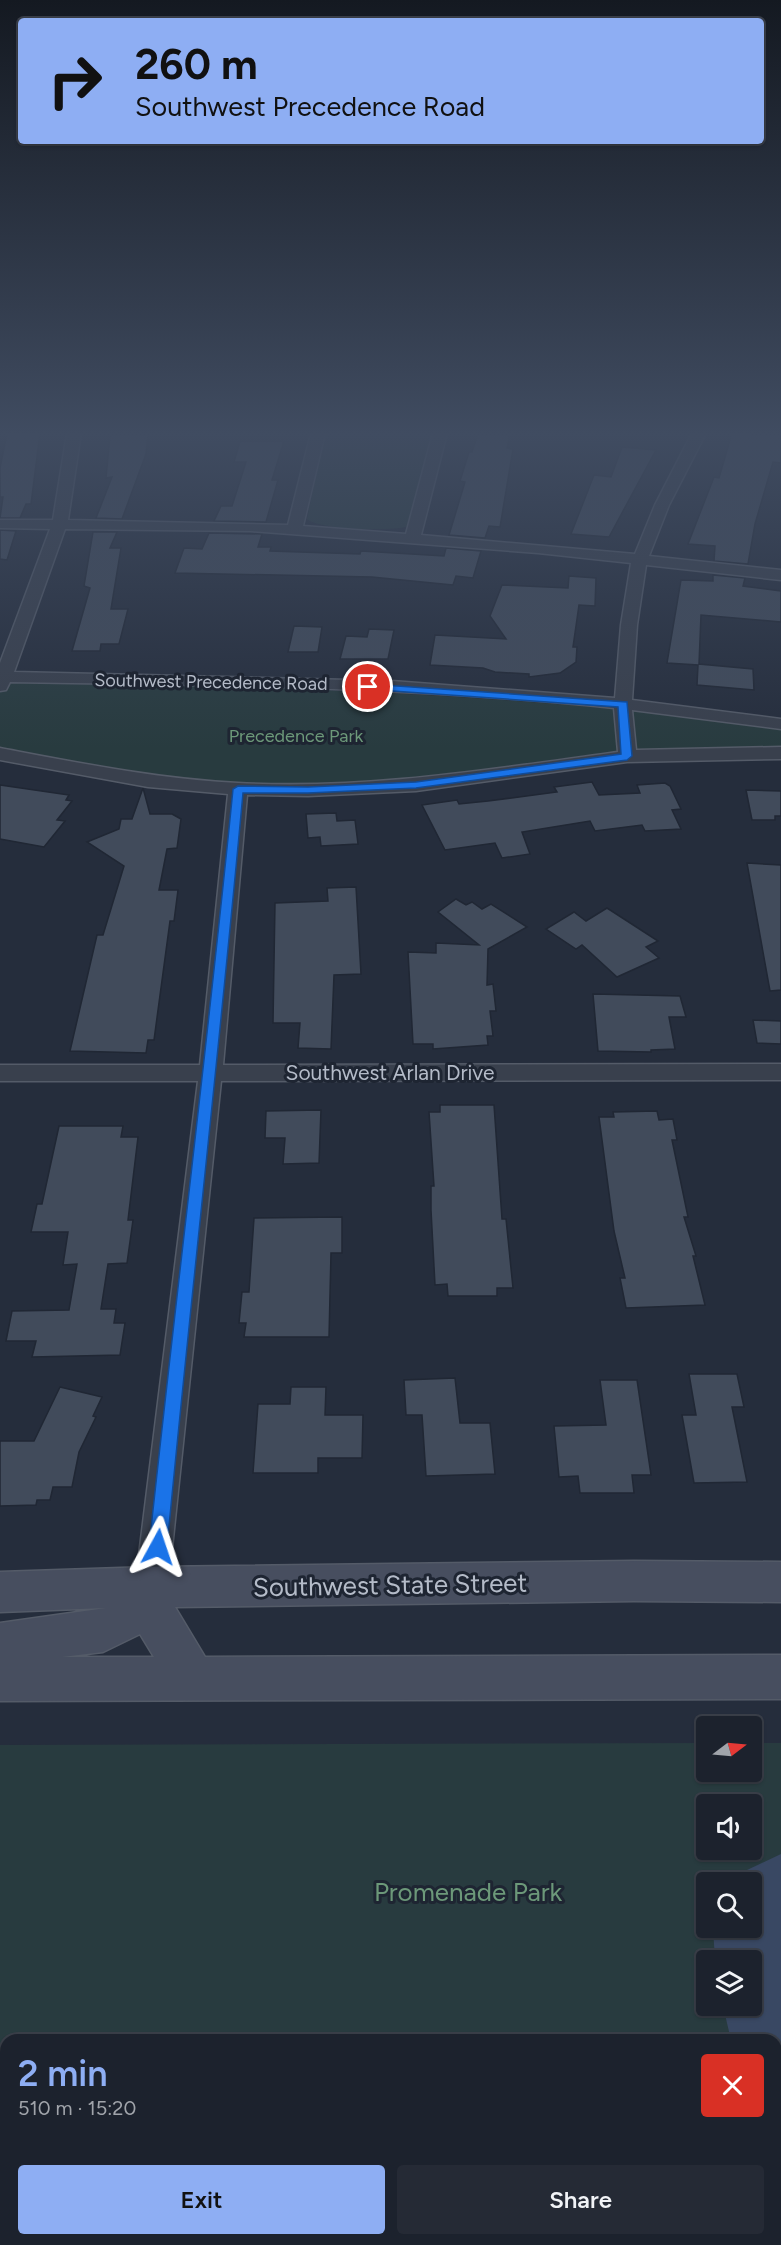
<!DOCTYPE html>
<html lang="en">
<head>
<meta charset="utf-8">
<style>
	body { margin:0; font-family:Figtree,sans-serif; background:#252a35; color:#f1f3f6; height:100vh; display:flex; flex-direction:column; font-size:22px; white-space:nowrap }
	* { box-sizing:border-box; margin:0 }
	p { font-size:20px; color:#a0a4aa }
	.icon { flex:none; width:33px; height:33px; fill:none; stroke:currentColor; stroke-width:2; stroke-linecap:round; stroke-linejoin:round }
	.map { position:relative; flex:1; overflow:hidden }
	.sheet { position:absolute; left:0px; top:2034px; width:782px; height:212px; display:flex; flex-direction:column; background:#1c222d; border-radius:18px 18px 0 0; box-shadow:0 2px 4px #0004,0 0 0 2px #3a3f49 }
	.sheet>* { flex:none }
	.guide { position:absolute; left:18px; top:18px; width:746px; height:126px; border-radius:6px; box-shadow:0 2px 4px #0004,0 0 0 2px #3a3f49; background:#8eaef3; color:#111; overflow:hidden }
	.needle { width:39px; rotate:74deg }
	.fabs { position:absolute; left:696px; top:1716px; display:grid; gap:12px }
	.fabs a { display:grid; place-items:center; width:66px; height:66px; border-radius:6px; background:#1c222d; box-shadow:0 2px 4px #0004,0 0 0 2px #3a3f49; font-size:30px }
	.pin { position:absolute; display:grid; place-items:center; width:51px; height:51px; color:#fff; margin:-26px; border:3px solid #fff; border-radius:50%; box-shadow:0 2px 6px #0007 }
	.me { position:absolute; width:66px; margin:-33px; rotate:5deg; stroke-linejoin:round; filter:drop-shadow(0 0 4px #0008) }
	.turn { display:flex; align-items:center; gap:21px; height:126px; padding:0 18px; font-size:27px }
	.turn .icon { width:78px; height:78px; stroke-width:2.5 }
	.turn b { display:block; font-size:42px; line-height:51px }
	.round { display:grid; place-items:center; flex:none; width:63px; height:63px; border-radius:6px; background:#252a35 }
	.head { display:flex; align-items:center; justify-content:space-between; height:102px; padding:0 18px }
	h1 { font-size:36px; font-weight:600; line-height:45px; color:#8eaef3 }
	.cta { display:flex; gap:12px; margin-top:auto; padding:12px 18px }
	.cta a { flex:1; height:69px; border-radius:6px; background:#8eaef3; color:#111; font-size:24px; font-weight:600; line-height:69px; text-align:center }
	.cta a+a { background:#252a35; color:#f1f3f6 }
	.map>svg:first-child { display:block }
</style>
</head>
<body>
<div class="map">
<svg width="781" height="2245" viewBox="0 0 781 2245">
	<rect width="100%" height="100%" fill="#252d3c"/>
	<!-- green -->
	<g fill="#283b3f" fill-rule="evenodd">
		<path d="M 325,433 L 435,433 L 409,526 C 393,532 319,530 307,519 Z"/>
		<path d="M 0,682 C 261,686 522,692 781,729 L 781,749 C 717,748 654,748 590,755 C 520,763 450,778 379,782 C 295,788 208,785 125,772 C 83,766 42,755 0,748 Z"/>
		<path d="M 706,1743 L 706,1772 L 752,1772 L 752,1743 L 781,1743 L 781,2245 L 0,2245 L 0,1745 ZM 706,1804 L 752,1804 L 752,1850 L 706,1850 ZM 706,1882 L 752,1882 L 752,1928 L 706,1928 ZM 706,1960 L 752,1960 L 752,2006 L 706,2006 ZM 6,2040 L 776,2040 L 776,2240 L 6,2240 Z"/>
	</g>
	<!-- water -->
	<path fill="#394863" d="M 781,1854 L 781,2245 L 399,2245 L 403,2240 L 776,2240 L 776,2040 L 731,2040 L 723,2006 L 752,2006 L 752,1960 L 715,1960 L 713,1928 L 752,1928 L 752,1882 L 733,1882 L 747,1870 Z"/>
	<!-- building -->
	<g fill="#414b5b" stroke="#202734" stroke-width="1.5">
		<path d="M 7,433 L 40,433 L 31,504 L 26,504 L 20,518 L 0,518 L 3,497 L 0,497 L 0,468 Z"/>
		<path d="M 732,433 L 781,435 L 781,463 L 773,462 L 755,524 L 748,564 L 714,561 L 715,546 L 688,544 L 714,477 L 719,478 Z"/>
		<path d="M 148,434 L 146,454 L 122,519 L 96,518 L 112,477 L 106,478 L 110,435 Z"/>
		<path d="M 478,434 L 510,434 L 507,448 L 513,449 L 500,527 L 489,526 L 485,538 L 449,535 L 465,482 L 460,481 L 469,452 L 472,452 Z"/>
		<path d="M 240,441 L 284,441 L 272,480 L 278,480 L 266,522 L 214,521 L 221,506 L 232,506 L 246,462 L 234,462 Z"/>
		<path d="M 622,447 L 656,450 L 609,537 L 571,534 L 594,475 L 611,477 Z"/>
		<path d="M 0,530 L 16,531 L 7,560 L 0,559 Z"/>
		<path d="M 93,532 L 117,532 L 110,548 L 121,548 L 111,609 L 128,609 L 119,644 L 101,644 L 100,651 L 72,651 L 90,588 L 84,586 Z"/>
		<path d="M 209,533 L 262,534 L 258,547 L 271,547 L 270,551 L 360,554 L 361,551 L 444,556 L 446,548 L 481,551 L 473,578 L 456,576 L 453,585 L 372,577 L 175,573 L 184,548 L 202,549 Z"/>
		<path d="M 713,575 L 745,578 L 743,586 L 781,591 L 781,622 L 701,615 L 699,664 L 753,669 L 754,690 L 697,685 L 698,665 L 667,663 L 681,580 L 713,581 Z"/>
		<path d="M 569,576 L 596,578 L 595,606 L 579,605 L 573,647 L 577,647 L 576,662 L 560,673 L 529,677 L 529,674 L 495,672 L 483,668 L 430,665 L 435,635 L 506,639 L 490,616 L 502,585 L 568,588 Z"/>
		<path d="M 294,626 L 322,627 L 318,652 L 288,652 Z"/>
		<path d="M 369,629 L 394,630 L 388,659 L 340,659 L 346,636 L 367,637 Z"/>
		<path d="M 592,782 L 599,795 L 640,793 L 637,785 L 665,783 L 670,786 L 681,809 L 672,810 L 681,829 L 645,831 L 642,825 L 595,831 L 590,821 L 522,832 L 530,854 L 502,858 L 495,843 L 445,850 L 422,805 L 457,800 L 459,804 L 488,801 L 557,792 L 554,787 Z"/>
		<path d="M 0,785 L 69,795 L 66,800 L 72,801 L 57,820 L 65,821 L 44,847 L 0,839 Z"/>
		<path d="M 143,788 L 150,814 L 172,814 L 181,819 L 177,848 L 167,849 L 159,890 L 178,890 L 174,921 L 170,921 L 154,1040 L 148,1040 L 146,1053 L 70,1051 L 97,935 L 103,935 L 124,866 L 87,842 L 119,829 L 121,819 L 132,819 Z"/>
		<path d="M 746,790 L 781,791 L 781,816 L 775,816 L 775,820 L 752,820 Z"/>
		<path d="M 336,813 L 337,821 L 355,820 L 358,844 L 321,846 L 320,837 L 308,838 L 306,814 Z"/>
		<path d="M 747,863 L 781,865 L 781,990 L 770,991 Z"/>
		<path d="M 356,887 L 361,974 L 334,975 L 331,1049 L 298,1048 L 300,1023 L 273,1023 L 275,903 L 328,901 L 327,888 Z"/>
		<path d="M 456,899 L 466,905 L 472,902 L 482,909 L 491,904 L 527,927 L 488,949 L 487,985 L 493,984 L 496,1011 L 490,1011 L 493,1036 L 487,1036 L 488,1045 L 433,1049 L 433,1044 L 413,1044 L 408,952 L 436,953 L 436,943 L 479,945 L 438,912 Z"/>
		<path d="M 607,908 L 658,941 L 646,947 L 659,958 L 617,977 L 582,945 L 576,949 L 546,929 L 574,912 L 586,921 Z"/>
		<path d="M 593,994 L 680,996 L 686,1017 L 669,1017 L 675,1049 L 651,1050 L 651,1052 L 598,1051 Z"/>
		<path d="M 753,1020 L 781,1021 L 781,1044 L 757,1043 Z"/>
		<path d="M 440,1105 L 494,1105 L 502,1219 L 506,1219 L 513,1288 L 497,1288 L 497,1296 L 448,1296 L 447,1284 L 435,1285 L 431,1210 L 431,1186 L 434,1186 L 429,1112 L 440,1112 Z"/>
		<path d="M 321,1110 L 319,1163 L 283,1164 L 285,1138 L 265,1138 L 266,1111 Z"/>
		<path d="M 657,1111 L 659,1120 L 673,1119 L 677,1140 L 672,1140 L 688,1217 L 684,1217 L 696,1256 L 693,1256 L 705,1305 L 626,1308 L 620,1278 L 625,1278 L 614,1231 L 599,1117 L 614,1117 L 613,1112 Z"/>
		<path d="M 59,1126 L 123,1126 L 121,1137 L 138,1137 L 128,1220 L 133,1220 L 127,1263 L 108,1264 L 101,1309 L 116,1309 L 114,1323 L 125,1323 L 120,1355 L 32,1357 L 36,1341 L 6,1341 L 12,1311 L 69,1310 L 77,1264 L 63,1265 L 68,1232 L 31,1232 L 37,1204 L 42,1204 Z"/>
		<path d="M 342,1217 L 342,1253 L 331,1253 L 329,1337 L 244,1337 L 246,1323 L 239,1323 L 242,1292 L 249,1292 L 254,1218 Z"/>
		<path d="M 689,1374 L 737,1374 L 744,1407 L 732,1407 L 747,1482 L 694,1483 L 682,1415 L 696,1415 Z"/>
		<path d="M 455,1378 L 460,1423 L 490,1423 L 495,1474 L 426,1476 L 422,1415 L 406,1415 L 404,1380 Z"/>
		<path d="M 600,1380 L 637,1380 L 651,1475 L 632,1475 L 634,1493 L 580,1493 L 578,1476 L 559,1477 L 554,1426 L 606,1425 Z"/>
		<path d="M 60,1387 L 102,1397 L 93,1416 L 96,1417 L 79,1452 L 72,1487 L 53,1487 L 50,1500 L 37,1500 L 36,1505 L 0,1506 L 0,1441 L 34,1441 Z"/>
		<path d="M 291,1387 L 326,1387 L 325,1415 L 363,1415 L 362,1458 L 318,1458 L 318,1473 L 253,1473 L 258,1404 L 290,1404 Z"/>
	</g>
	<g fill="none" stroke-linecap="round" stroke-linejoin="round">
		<defs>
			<path id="minor" d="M 67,433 L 81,433 L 68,520 L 288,525 L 311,433 L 325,433 L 303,526 L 406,534 L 433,433 L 447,433 L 421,535 L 635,554 L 655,505 L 692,433 L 706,433 L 669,505 L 649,556 L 781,570 L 781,580 L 646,565 L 637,625 L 632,700 L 781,719 L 781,729 L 632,710 L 636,750 L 781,747 L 781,759 L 627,762 L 416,791 L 308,796 L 247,795 L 223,1065 L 781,1064 L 781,1080 L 221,1081 L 171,1558 L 167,1587 L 162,1597 L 151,1602 L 140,1597 L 135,1587 L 198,1081 L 0,1081 L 0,1065 L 200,1065 L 228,794 L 148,787 L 0,760 L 0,748 C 79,763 158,779 238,783 C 366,790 492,769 618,752 L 614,708 C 414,687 211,685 10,682 L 6,690 L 0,691 L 0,663 L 50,529 L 0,528 L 0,520 L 53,520 ZM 65,529 L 251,531 L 538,553 L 631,563 L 621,625 L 615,698 L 392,681 L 14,672 Z"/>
			<path id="secondary" d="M 634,1561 L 781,1562 L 781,1602 L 634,1601 L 175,1607 L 205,1657 L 781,1655 L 781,1699 L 0,1701 L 0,1623 L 106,1608 L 0,1612 L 0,1572 L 151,1567 ZM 140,1634 L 154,1657 L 62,1657 L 103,1652 Z"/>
		</defs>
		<!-- minor casing -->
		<use href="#minor" stroke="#545b68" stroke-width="3"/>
		<!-- secondary casing -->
		<use href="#secondary" stroke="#545b68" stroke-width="3"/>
		<!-- minor -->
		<use href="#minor" fill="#39404d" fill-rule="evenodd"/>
		<!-- secondary -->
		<use href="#secondary" fill="#474e5f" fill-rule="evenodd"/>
	</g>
	<!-- sky -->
	<linearGradient id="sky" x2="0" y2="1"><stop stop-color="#141921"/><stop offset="0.58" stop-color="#404c61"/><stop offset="1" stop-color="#404c61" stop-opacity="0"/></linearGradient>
	<rect width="781" height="748" fill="url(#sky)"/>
	<!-- route -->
	<path fill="#1a73e8" stroke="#114b97" stroke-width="1.5" d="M 368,684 L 627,702 L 632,756 L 627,760 L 416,788 L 308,793 L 243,793 C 220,1045 191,1296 167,1547 L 164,1553 L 158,1555 L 152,1553 L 149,1547 C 176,1294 208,1042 233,789 L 238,786 L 308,787 L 416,782 L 621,754 L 618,707 L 364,689 L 364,685 Z"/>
	<g text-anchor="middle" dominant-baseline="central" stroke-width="6" stroke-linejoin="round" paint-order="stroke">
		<!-- far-street labels -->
		<g font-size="18" fill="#b4bbc8" stroke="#1e2532">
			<text transform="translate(211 682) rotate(1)">Southwest Precedence Road</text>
		</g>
		<!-- far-park labels -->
		<g font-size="18" fill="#6c9879" stroke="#1e2532">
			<text x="296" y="736">Precedence Park</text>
		</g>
		<!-- street labels -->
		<g font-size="21" fill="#b4bbc8" stroke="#1e2532">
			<text x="390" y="1072">Southwest Arlan Drive</text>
		</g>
		<!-- near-street labels -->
		<g font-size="26" fill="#b4bbc8" stroke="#1e2532">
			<text transform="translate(390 1585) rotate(-1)">Southwest State Street</text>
		</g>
		<!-- near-park labels -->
		<g font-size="26" fill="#6c9879" stroke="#1e2532">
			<text x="468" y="1892">Promenade Park</text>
		</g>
	</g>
</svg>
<div class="fabs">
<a><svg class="needle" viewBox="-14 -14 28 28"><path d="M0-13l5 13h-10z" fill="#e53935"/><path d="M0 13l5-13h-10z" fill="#a0a4aa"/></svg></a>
<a><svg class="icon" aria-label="sound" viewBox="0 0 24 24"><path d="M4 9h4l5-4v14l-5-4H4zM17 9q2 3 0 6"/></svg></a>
<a><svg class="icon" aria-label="search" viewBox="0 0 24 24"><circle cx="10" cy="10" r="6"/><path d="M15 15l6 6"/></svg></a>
<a><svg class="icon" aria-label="layers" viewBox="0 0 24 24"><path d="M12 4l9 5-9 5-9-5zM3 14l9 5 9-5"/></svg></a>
</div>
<div class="pin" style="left:368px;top:687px;background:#d93025"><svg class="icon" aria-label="arrive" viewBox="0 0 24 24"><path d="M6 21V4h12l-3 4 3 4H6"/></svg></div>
<svg class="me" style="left:158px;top:1547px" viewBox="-20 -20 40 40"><path d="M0-17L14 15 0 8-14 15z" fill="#1a73e8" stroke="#fff" stroke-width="4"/></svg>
<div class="guide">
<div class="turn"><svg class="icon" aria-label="right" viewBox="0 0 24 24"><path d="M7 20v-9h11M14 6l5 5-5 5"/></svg><div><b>260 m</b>Southwest Precedence Road</div></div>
</div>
<section class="sheet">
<div class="head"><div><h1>2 min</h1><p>510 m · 15:20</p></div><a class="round" style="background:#d93025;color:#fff"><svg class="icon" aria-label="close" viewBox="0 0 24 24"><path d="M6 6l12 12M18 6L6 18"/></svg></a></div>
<div class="cta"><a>Exit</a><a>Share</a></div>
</section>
</div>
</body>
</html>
